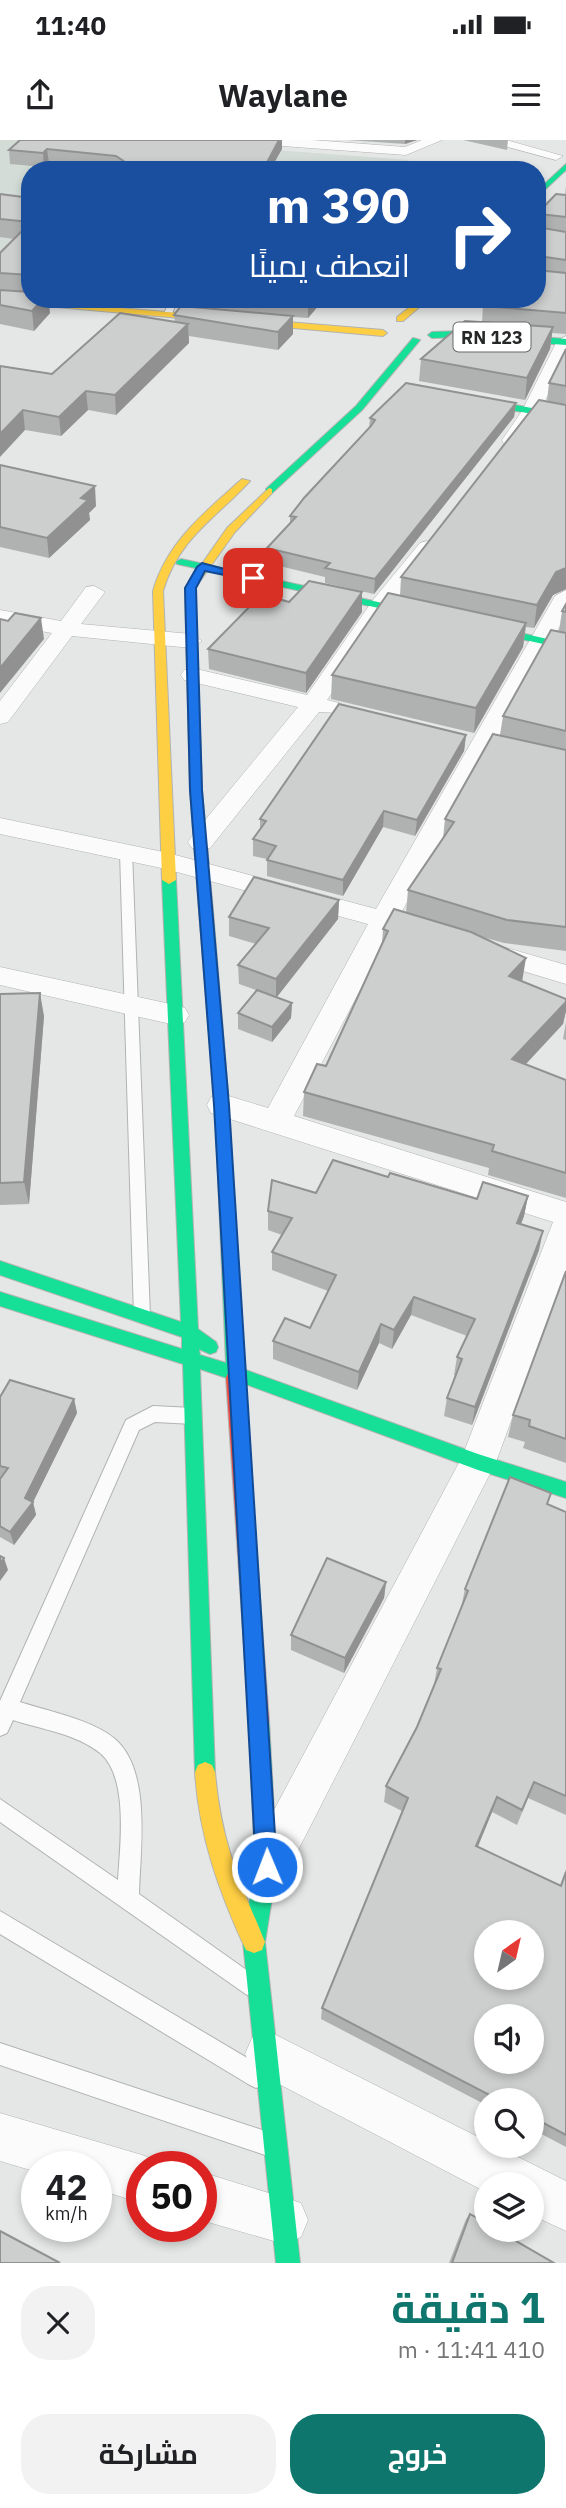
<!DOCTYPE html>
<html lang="ar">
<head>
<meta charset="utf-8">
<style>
	body { margin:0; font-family:"IBM Plex Sans",Cairo,sans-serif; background:#f2f2f2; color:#202124; direction:rtl; height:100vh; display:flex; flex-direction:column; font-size:26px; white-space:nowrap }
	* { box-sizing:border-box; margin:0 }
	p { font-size:23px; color:#757577 }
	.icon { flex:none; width:38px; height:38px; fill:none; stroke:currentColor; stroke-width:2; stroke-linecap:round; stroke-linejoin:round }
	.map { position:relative; height:2123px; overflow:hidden; direction:ltr }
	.drawer { display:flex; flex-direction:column; background:#fff; flex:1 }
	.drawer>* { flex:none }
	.top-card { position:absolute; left:21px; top:21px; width:525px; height:147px; border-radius:28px; box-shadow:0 4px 10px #0003; direction:rtl; background:#1a4fa0; color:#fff; overflow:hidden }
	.needle { width:46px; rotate:34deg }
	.tools { position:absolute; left:474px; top:1780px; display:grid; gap:14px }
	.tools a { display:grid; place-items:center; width:70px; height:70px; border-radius:50%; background:#fff; box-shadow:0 4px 10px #0003; font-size:35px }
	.speed { position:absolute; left:21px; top:2011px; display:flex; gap:14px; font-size:35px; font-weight:700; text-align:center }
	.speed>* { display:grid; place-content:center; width:91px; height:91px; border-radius:50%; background:#fff; box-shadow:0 4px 10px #0003; line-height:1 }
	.speed small { font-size:18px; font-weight:400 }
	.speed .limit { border:10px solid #d22; background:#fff; color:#111 }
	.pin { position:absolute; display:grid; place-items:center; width:60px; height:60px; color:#fff; margin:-30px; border-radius:14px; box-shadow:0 4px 10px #0006 }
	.me { position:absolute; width:77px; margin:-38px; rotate:359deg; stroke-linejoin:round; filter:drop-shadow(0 0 5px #0008) }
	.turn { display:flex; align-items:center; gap:24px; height:147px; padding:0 21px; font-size:32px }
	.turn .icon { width:91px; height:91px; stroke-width:2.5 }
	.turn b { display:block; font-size:49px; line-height:60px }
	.round { display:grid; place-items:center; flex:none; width:74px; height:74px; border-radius:28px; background:#f2f2f2 }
	.headline { display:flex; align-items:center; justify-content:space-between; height:119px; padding:0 21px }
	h1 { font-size:42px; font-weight:700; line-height:52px; color:#0f766e }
	.button { display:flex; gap:14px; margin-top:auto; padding:14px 21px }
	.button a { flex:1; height:80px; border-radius:28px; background:#0f766e; color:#fff; font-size:28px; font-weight:700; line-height:80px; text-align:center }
	.button a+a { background:#f2f2f2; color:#202124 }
	.status { display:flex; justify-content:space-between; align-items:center; height:49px; padding:0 35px; background:#fff; direction:ltr }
	.status svg { height:19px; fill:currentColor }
	header { display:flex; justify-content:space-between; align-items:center; height:91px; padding:0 21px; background:#fff; font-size:32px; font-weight:700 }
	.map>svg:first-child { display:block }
</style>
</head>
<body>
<div class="status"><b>11:40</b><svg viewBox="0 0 49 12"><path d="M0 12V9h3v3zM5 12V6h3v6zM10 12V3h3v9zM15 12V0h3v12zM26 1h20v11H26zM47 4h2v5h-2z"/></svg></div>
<header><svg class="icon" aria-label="menu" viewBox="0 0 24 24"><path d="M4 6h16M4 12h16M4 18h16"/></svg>Waylane<svg class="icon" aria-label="share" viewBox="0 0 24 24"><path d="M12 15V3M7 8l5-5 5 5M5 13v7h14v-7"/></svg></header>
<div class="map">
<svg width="566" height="2123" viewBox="0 0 566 2123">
	<rect width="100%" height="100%" fill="#e4e7e5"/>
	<!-- built -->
	<path fill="#d3dcd6" d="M 0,0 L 137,0 L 409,20 L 404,30 L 30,30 L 30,144 L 0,142 Z"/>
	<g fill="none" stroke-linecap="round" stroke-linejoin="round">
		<defs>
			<g id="lane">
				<path d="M 164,159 L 172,159 L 175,166 L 171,176 L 164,174 L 167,166 Z"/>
				<path d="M 126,708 L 132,712 L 150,1176 L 148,1181 L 142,1183 L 136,1181 L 134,1176 L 120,712 Z"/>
				<path d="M 153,1266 L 193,1268 L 199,1271 L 202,1276 L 199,1281 L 193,1284 L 155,1282 L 139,1290 L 20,1562 C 48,1571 93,1580 115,1599 C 152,1631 140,1711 139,1754 L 255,1836 L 258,1844 L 255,1852 L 247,1855 L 0,1682 L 0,1659 L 118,1740 C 120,1706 129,1637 100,1613 C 77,1594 40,1589 13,1580 L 7,1593 L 0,1596 L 0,1561 L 126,1280 Z"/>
				<path d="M 0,1771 L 264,1928 L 268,1936 L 264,1944 L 256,1948 L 248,1944 L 0,1794 Z"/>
				<path d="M 0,1903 L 265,1991 L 273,1995 L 277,2003 L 273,2011 L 265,2015 L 0,1925 Z"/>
			</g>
			<g id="street">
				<path d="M 248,0 L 312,0 L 405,7 L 422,0 L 442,0 L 406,15 L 255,4 Z"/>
				<path d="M 482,0 L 506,0 L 563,16 L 556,20 Z"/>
				<path d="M 537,61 L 566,64 L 566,72 L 537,69 Z"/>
				<path d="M 566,196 L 566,218 L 540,271 L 518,304 L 504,304 L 502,300 L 522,271 L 557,201 Z"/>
				<path d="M 427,401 L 437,407 L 389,469 L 327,560 L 339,563 L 343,568 L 339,573 L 319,572 L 210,708 L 192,708 L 188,702 L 192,696 L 298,567 L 184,540 L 181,535 L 184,530 L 192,528 L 307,555 L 373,460 L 420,403 Z"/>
				<path d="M 94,446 L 105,452 L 81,484 L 191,494 L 202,501 L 191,508 L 72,496 L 8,582 L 0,584 L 0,561 L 52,493 L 0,484 L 0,470 L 61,481 L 86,447 Z"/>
				<path d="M 566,450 L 566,475 L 400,775 L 412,779 L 416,785 L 412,791 L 403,794 L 391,791 L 294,976 L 566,1062 L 566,1131 L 496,1322 L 287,1732 L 272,1738 L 257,1732 L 251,1717 L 257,1702 L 462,1317 L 553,1082 L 211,973 L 207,965 L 211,957 L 222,954 L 268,968 L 368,784 L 166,729 L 0,694 L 0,678 L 168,713 L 376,769 L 555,456 Z"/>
				<path d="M 486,802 L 566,825 L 566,844 L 476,817 L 472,811 L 476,805 Z"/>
				<path d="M 0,827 L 175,865 L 185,868 L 189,875 L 185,882 L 175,885 L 0,845 Z"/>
				<path d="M 268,1891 L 486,2001 L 486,2006 L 496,2006 L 566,2041 L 566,2091 L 532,2075 L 532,2044 L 486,2044 L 486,2052 L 252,1930 L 245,1914 L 252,1898 Z"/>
				<path d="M 0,1973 L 142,2015 L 159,2022 L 161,2026 L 142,2026 L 142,2063 L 96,2049 L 96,2026 L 37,2026 L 37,2032 L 0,2021 Z"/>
				<path d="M 201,2032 L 301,2063 L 308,2080 L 301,2097 L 284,2104 L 201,2080 Z"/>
			</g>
			<g id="fast">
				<path d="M 566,24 L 566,30 L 537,57 L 537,51 Z"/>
				<path d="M 463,191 L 566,199 L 566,205 L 463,197 L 432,198 L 428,195 L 432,192 Z"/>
				<path d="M 413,198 L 420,200 L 362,270 L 272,353 L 266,353 L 266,349 L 356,266 Z"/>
				<path d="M 465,256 L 566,274 L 566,280 L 462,261 L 460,259 Z"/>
				<path d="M 181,419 L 566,503 L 566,509 L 177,424 L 176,422 Z"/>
				<path d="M 169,736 L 176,740 L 198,1189 L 216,1202 L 218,1207 L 216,1212 L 210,1214 L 199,1209 L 200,1215 L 226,1223 L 215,965 L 199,771 L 206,767 L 213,771 L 229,965 L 243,1229 L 478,1314 L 566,1342 L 566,1358 L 478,1330 L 240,1242 L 235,1244 L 229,1242 L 227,1238 L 200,1229 L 215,1632 L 212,1639 L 205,1642 L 198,1639 L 195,1632 L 183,1224 L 0,1166 L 0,1152 L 182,1209 L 182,1197 L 0,1135 L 0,1121 L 181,1182 L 162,740 Z"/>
				<path d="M 259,1571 L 266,1574 L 269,1581 L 277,1727 L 265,1802 L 300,2123 L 276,2123 L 243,1802 L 255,1727 L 249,1581 L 252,1574 Z"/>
			</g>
			<g id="slow">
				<path d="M 0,158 L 383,190 L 387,193 L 383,196 L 0,162 Z"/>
				<path d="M 420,159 L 429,159 L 403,181 L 397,181 L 397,177 Z"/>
				<path d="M 242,339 L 250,341 C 215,379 179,398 163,451 L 176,740 L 169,744 L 162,740 L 153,451 C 167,402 205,372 242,339 Z"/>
				<path d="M 269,348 L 272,349 L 272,353 L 235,392 L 195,448 L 202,650 L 213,771 L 206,775 L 199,771 L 190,650 L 185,448 L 227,388 Z"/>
				<path d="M 205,1622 L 212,1625 L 215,1632 C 221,1703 239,1739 265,1802 L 262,1810 L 254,1813 L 246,1810 C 219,1752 199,1696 195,1632 L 198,1625 Z"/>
			</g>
			<path id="jam" d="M 235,1230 L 241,1232 L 244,1237 L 269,1581 L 266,1588 L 259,1591 L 252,1588 L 249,1581 L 226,1237 L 229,1232 Z"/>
		</defs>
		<!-- lane casing -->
		<use href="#lane" stroke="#b1b3b2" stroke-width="2"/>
		<!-- street casing -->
		<use href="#street" stroke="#b1b3b2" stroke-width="1"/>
		<!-- fast casing -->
		<use href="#fast" stroke="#b1b3b2" stroke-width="2"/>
		<!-- slow casing -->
		<use href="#slow" stroke="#b1b3b2" stroke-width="2"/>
		<!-- jam casing -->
		<use href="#jam" stroke="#b1b3b2" stroke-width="2"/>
		<!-- lane -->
		<use href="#lane" fill="#fbfbfb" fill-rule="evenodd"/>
		<!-- street -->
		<use href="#street" fill="#fbfbfb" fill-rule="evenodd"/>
		<!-- fast -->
		<use href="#fast" fill="#16e098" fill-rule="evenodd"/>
		<!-- slow -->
		<use href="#slow" fill="#ffcf43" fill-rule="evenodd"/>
		<!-- jam -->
		<use href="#jam" fill="#f24e42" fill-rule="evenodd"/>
	</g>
	<!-- wall -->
	<g fill="#b0b2b1">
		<path d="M 282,0 L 282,9 L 270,30 L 118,30 L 49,23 L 44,27 L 10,24 L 9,10 Z"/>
		<path d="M 347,0 L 417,0 L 405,4 Z"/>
		<path d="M 463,0 L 508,0 L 507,10 Z"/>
		<path d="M 566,46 L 566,194 L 552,193 L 550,209 L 525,260 L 419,241 L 421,219 L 482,182 L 483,166 L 488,162 L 488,159 L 537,159 L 537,74 L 565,55 Z"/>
		<path d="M 0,54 L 30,58 L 30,159 L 48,159 L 50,173 L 34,191 L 0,184 L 0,113 L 14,99 L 0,97 Z"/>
		<path d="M 195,159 L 352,159 L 349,167 L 319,165 L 308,178 L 293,177 L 293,194 L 278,210 L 189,196 L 189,203 L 116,275 L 88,270 L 61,296 L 25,290 L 0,226 L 52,234 L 175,182 L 174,175 L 195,167 Z"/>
		<path d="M 566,209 L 566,449 L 553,455 L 534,488 L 526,487 L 523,507 L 474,593 L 331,559 L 332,535 L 400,456 L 401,437 L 547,261 L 549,243 Z"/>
		<path d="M 516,263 L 514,277 L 374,454 L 325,443 L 325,437 L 267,423 L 267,408 L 290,384 L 290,376 L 369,288 L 370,278 Z"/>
		<path d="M 0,325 L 96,366 L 89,373 L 90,380 L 49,418 L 0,407 Z"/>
		<path d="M 362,452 L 362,472 L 306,553 L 209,529 L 208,509 L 289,462 Z"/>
		<path d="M 566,464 L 566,811 L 504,803 L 479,796 L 522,841 L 566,859 L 566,871 L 563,884 L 526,924 L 566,940 L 566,1058 L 488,1035 L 489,1028 L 303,976 L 304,952 L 326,926 L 382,803 L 383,789 L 406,773 L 408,750 L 443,698 L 445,679 L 500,595 L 503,576 L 559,491 L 562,471 Z"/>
		<path d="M 466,595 L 464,611 L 415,696 L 383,687 L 343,756 L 267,736 L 267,719 L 253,716 L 253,699 L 260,689 L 260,679 Z"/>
		<path d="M 339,760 L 338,779 L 277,857 L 292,863 L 291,878 L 272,902 L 238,889 L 238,873 L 256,850 L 239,844 L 238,825 L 256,804 L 229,796 L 229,777 Z"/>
		<path d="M 0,854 L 44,876 L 29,1064 L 0,1065 Z"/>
		<path d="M 566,882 L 566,900 L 563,899 Z"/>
		<path d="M 388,1037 L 477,1059 L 528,1056 L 524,1076 L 521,1084 L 539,1110 L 472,1285 L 444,1276 L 447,1258 L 455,1235 L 454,1235 L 457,1217 L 467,1196 L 411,1175 L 392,1209 L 379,1203 L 357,1250 L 273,1219 L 273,1201 L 310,1188 L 328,1151 L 272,1130 L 272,1112 L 282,1095 L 268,1090 L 268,1071 L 316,1053 Z"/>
		<path d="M 566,1131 L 566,1323 L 523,1308 L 525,1302 L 508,1297 L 513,1275 Z"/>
		<path d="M 0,1257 L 74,1259 L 77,1273 L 33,1362 L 36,1375 L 14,1405 L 0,1397 Z"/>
		<path d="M 548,1364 L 566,1372 L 566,1675 L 528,1658 L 517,1685 L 492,1672 L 478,1707 L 560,1745 L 566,1729 L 566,2007 L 532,1989 L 532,1960 L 486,1960 L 486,1965 L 321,1879 L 322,1868 L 402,1671 L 384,1662 L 386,1646 L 417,1587 L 434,1545 L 437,1528 L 461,1468 L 465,1449 Z"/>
		<path d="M 386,1442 L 384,1458 L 344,1533 L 291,1510 L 291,1495 Z"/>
		<path d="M 470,2074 L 554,2123 L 449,2123 L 466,2079 Z"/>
	</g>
	<!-- shaded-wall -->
	<g fill="#909190">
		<path d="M 279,0 L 282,0 L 282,9 L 270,30 L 263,30 Z"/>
		<path d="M 405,0 L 417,0 L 405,4 Z"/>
		<path d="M 47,9 L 49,23 L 44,27 L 43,13 Z"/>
		<path d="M 43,159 L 48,159 L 50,173 L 34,191 L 32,171 Z"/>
		<path d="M 311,159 L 319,159 L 319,165 L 308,178 L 308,163 Z"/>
		<path d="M 293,176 L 293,194 L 278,210 L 278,192 Z"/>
		<path d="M 188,184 L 189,203 L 116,275 L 115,255 Z"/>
		<path d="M 553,187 L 550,209 L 525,260 L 527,238 Z"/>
		<path d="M 86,251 L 88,270 L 61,296 L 59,277 Z"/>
		<path d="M 516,263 L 514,277 L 374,454 L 375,439 Z"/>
		<path d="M 23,270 L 25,290 L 0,317 L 0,294 Z"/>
		<path d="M 95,346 L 96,366 L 89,373 L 90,380 L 49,418 L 47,398 L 81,358 Z"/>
		<path d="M 566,428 L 566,449 L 553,455 L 534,488 L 537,465 L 556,432 Z"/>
		<path d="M 362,452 L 362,472 L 306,553 L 306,533 Z"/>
		<path d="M 41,478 L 44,499 L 0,553 L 0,528 Z"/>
		<path d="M 526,483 L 523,507 L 474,593 L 476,568 Z"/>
		<path d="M 466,595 L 464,611 L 415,696 L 417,680 Z"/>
		<path d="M 384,671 L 383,687 L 343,756 L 343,740 Z"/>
		<path d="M 339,760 L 338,779 L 276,858 L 276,839 Z"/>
		<path d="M 526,818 L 522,842 L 509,836 Z"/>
		<path d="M 40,853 L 44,876 L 29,1064 L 24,1042 Z"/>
		<path d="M 566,862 L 566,871 L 563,884 L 508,943 L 512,919 Z"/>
		<path d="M 292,863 L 291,878 L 272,902 L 272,887 Z"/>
		<path d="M 528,1056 L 524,1076 L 514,1102 L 517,1083 Z"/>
		<path d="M 543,1091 L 539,1110 L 472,1285 L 475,1267 Z"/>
		<path d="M 414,1157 L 411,1175 L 392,1209 L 394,1190 Z"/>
		<path d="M 381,1184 L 379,1203 L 357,1250 L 359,1232 Z"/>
		<path d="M 74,1259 L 77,1273 L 33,1362 L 36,1375 L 14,1405 L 10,1392 L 25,1358 Z"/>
		<path d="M 4,1418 L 8,1430 L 0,1441 L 0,1423 Z"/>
		<path d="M 386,1442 L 384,1458 L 344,1533 L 345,1518 Z"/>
		<path d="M 497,1657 L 492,1672 L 472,1720 L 476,1706 Z"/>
	</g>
	<!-- building -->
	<g fill="#cdcfce" stroke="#909190" stroke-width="2" fill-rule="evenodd">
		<path d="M 20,0 L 279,0 L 263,30 L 137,30 L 116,16 L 47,9 L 43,13 L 9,10 Z"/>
		<path d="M 0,54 L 30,58 L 30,82 L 0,79 Z"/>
		<path d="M 556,54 L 566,55 L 566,77 L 540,74 L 537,84 L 537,74 Z"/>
		<path d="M 30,83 L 30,135 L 0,133 L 0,113 Z"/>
		<path d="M 537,87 L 566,92 L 566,120 L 538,116 L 537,130 L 566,133 L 566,173 L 483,166 L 491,159 L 537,159 Z"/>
		<path d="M 0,150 L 30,152 L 30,159 L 43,159 L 32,171 L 0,165 Z"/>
		<path d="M 269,159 L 311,159 L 308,163 Z"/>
		<path d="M 181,166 L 293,176 L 278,192 L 174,175 Z"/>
		<path d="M 120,173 L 188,184 L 115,255 L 86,251 L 59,277 L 23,270 L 0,294 L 0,226 L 52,234 Z"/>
		<path d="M 465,181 L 553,187 L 527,238 L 421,219 Z"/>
		<path d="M 566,209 L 566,246 L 549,243 Z"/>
		<path d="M 406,243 L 516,263 L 375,439 L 325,428 L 330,423 L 267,408 L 296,377 L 290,376 L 304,358 L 371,286 L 375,280 L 370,278 Z"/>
		<path d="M 539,260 L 566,265 L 566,428 L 556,432 L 537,465 L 401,437 Z"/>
		<path d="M 0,325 L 95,346 L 81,358 L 88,360 L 47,398 L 0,387 Z"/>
		<path d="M 309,441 L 362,452 L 306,533 L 208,509 L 262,454 L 289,462 Z"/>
		<path d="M 388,453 L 526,483 L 476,568 L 332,535 Z"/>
		<path d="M 566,464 L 566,472 L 562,471 Z"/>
		<path d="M 15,473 L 41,478 L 0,528 L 0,479 L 8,481 Z"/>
		<path d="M 551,490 L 566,493 L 566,591 L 503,576 Z"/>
		<path d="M 339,564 L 466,595 L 417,680 L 384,671 L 343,740 L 267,720 L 276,706 L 253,699 L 266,681 L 260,679 Z"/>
		<path d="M 493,594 L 566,610 L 566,787 L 507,780 L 408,750 L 454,682 L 445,679 Z"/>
		<path d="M 254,737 L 339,760 L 276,839 L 238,825 L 269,788 L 229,777 Z"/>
		<path d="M 394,769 L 471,792 L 526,818 L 509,836 L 566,859 L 566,862 L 512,919 L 566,940 L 566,1033 L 492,1011 L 494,1005 L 304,952 L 317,924 L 326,926 L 388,791 L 383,789 Z"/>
		<path d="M 257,850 L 292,863 L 272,887 L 238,873 Z"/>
		<path d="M 40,853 L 24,1042 L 0,1043 L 0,854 Z"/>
		<path d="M 333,1020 L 388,1037 L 390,1033 L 477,1059 L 483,1042 L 528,1056 L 517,1083 L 543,1091 L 475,1267 L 447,1258 L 462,1219 L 457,1217 L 475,1179 L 414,1157 L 394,1190 L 381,1184 L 359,1232 L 273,1201 L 285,1178 L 310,1188 L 336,1135 L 272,1112 L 292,1078 L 268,1071 L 272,1040 L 316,1053 Z"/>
		<path d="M 566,1131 L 566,1299 L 529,1286 L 530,1280 L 513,1275 Z"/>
		<path d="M 10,1240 L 74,1259 L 25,1358 L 33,1362 L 10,1392 L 0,1386 L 0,1339 L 8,1328 L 0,1326 L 0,1257 Z"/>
		<path d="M 510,1337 L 551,1353 L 547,1364 L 566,1372 L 566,1656 L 534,1642 L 522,1670 L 497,1657 L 476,1706 L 561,1746 L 566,1732 L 566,1995 L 532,1977 L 532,1960 L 499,1960 L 322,1868 L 408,1658 L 386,1646 L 417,1587 L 441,1529 L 437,1528 L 468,1451 L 465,1449 ZM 486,1792 L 532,1792 L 532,1838 L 486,1838 ZM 486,1876 L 532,1876 L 532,1922 L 486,1922 Z"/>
		<path d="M 0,1416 L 4,1418 L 0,1423 Z"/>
		<path d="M 327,1418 L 386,1442 L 345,1518 L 291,1495 Z"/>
		<path d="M 470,2074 L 486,2083 L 486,2090 L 497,2090 L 554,2123 L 452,2123 Z"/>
		<path d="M 0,2091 L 60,2123 L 0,2123 Z"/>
	</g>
	<!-- route -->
	<path fill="#1a73e8" stroke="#114b97" stroke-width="2" d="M 202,423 L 258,438 L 253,441 L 205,431 L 196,448 L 202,650 L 229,965 L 277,1727 L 274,1735 L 267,1738 L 259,1735 L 256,1727 L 214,965 L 190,650 L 185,448 L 197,427 Z"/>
	<g text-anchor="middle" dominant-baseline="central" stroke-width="7" stroke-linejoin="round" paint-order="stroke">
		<!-- shield labels -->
		<rect fill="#fff" stroke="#676868" stroke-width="2" x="453.5" y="182.5" width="77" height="29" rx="5"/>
		<g font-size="18" font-weight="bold" fill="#262827">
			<text x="492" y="197">RN 123</text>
		</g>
	</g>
</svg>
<div class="tools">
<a><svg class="needle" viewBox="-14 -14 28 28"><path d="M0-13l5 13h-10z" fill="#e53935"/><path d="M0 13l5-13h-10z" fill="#757577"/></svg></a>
<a><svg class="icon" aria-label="sound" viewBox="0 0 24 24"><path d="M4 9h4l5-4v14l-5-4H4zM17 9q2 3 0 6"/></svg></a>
<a><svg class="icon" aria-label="search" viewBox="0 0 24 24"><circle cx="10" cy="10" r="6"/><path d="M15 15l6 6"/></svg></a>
<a><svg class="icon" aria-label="layers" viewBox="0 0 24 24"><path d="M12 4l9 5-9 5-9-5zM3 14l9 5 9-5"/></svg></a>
</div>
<div class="speed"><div>42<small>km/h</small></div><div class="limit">50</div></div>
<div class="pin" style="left:253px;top:438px;background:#d93025"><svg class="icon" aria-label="arrive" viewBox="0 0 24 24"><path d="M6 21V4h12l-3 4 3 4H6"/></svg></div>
<svg class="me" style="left:267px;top:1727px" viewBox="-20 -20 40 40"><circle r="17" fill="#1a73e8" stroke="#fff" stroke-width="3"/><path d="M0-11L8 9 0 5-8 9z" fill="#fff"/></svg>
<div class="top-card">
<div class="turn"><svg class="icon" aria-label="right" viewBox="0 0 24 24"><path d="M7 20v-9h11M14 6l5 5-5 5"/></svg><div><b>390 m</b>انعطف يمينًا</div></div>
</div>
</div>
<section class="drawer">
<div class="headline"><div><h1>1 دقيقة</h1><p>410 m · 11:41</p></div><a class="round"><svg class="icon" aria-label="close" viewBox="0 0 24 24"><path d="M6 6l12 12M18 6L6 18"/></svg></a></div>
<div class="button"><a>خروج</a><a>مشاركة</a></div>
</section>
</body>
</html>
